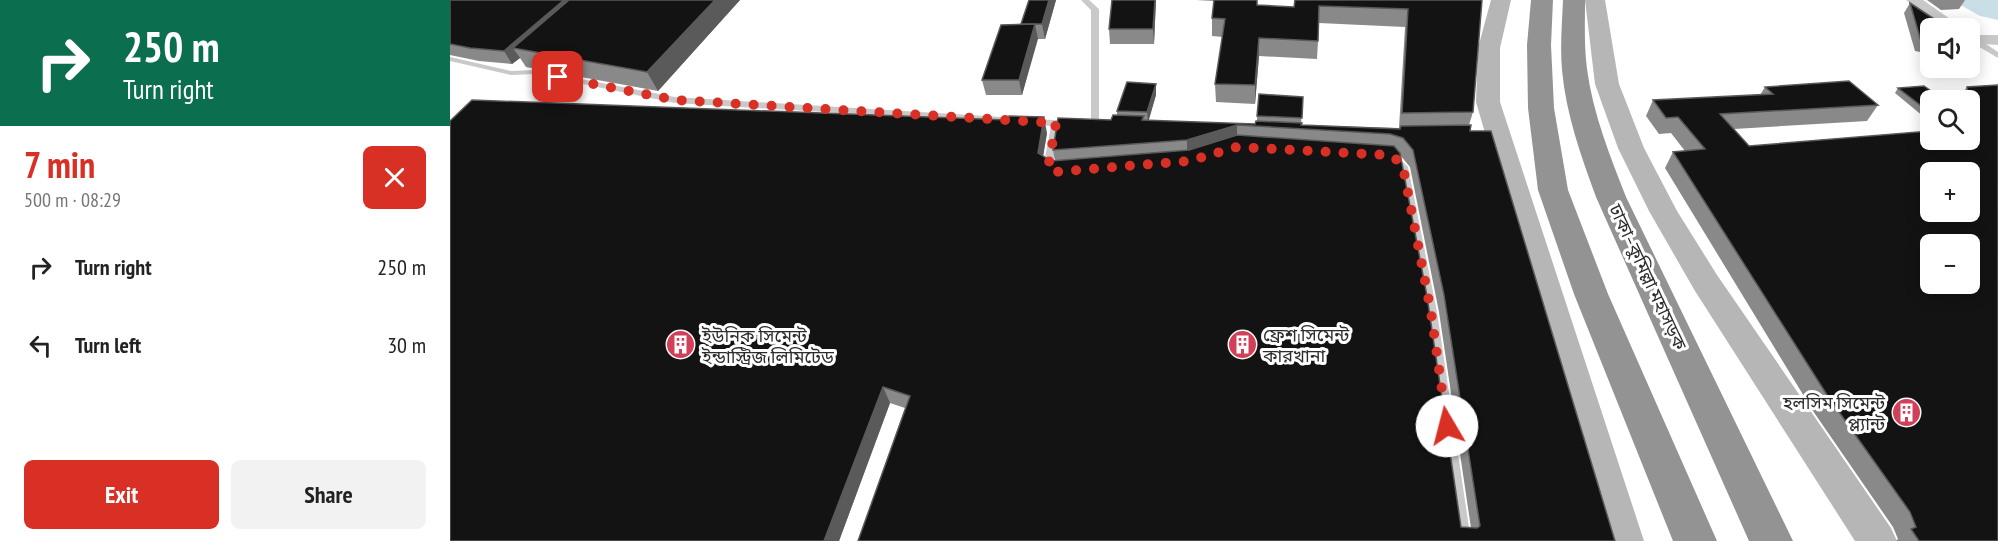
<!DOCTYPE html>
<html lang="en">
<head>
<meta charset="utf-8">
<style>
	body { margin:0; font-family:"PT Sans Narrow","Noto Sans Bengali",sans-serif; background:#f2f2f2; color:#222; height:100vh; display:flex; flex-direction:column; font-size:22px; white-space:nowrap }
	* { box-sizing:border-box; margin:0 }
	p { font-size:20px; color:#767676 }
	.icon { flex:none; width:33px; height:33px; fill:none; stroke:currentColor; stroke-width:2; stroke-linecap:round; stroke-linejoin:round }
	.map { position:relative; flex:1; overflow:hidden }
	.details { display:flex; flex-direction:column; background:#fff; width:450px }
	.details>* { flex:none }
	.top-card { background:#0b6e4f; color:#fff; overflow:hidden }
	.fabs { position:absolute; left:1470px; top:18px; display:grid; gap:12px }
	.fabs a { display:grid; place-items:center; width:60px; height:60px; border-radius:9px; background:#fff; box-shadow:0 3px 15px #0003; font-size:30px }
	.pin { position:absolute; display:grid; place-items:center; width:51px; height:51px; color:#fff; margin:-26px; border-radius:12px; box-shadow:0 3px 9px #0006 }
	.me { position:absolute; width:66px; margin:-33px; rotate:352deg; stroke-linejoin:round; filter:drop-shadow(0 0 4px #0008) }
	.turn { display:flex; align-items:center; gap:21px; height:126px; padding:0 24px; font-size:27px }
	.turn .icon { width:78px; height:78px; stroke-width:2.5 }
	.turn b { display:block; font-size:42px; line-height:51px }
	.round { display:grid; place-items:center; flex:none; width:63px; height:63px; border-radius:9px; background:#f2f2f2 }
	.headline { display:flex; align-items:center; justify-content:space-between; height:102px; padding:0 24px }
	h1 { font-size:36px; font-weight:600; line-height:45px; color:#d93025 }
	.cta { display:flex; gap:12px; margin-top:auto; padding:12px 24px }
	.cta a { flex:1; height:69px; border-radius:9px; background:#d93025; color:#fff; font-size:24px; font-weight:600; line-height:69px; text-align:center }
	.cta a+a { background:#f2f2f2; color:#222 }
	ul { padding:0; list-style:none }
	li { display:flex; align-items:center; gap:18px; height:78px; padding:0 24px }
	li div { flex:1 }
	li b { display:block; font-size:22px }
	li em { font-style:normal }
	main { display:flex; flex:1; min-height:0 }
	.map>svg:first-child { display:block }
</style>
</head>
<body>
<main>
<section class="details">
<div class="top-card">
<div class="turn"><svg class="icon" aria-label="right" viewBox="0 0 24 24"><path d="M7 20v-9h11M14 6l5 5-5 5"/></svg><div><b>250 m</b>Turn right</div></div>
</div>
<div class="headline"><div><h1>7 min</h1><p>500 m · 08:29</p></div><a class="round" style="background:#d93025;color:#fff"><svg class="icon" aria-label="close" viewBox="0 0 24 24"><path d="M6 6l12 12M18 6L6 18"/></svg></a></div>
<ul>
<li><svg class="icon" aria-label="right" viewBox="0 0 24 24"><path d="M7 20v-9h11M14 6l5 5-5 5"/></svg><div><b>Turn right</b></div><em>250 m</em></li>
<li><svg class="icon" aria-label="left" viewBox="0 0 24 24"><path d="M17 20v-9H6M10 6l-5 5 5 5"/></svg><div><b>Turn left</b></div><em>30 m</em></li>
</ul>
<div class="cta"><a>Exit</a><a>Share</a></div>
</section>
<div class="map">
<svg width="1548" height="541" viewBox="0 0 1548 541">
	<rect width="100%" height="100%" fill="#fff"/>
	<!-- water -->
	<path fill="#c9dee6" d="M 1502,0 L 1548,0 L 1548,20 L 1530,16 Z"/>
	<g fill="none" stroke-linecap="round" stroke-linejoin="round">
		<!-- lane -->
		<g fill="#c9c9c9" fill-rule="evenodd">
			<path d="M 631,0 L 639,0 L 649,9 L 649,125 L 645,128 L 641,125 L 641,10 Z"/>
			<path d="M 1521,38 L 1527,38 L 1548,52 L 1548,58 L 1521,42 Z"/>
			<path d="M 0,57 L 61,71 L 84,70 L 225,97 L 568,118 L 572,121 L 568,124 L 225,103 L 84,74 L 61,75 L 0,61 Z"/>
			<path d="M 584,119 L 622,121 L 626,124 L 622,127 L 610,126 L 603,167 L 607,171 L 605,173 L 599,173 L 593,168 L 601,126 L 581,124 L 581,120 Z"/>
			<path d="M 944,155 L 947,156 L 958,167 L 987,312 L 1021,541 L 1007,541 L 975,312 L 949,168 L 939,158 Z"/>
		</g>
		<!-- street -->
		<g fill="#c9c9c9" fill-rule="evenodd">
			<path d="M 1456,0 L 1473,0 L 1513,28 L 1497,28 Z"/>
			<path d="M 1520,32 L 1528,35 L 1548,35 L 1548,45 L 1520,43 Z"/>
		</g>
		<!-- secondary -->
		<g fill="#b6b6b6" fill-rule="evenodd">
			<path d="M 1041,0 L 1061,0 L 1050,48 L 1050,102 L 1194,541 L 1154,541 L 1026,102 L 1028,48 Z"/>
			<path d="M 1135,0 L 1155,0 L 1169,84 L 1194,148 L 1227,211 L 1267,275 L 1441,528 L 1447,541 L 1405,541 L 1245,291 L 1199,211 L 1168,148 L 1145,84 Z"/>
		</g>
		<!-- highway -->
		<g fill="#939393" fill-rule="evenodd">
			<path d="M 1081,0 L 1103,0 L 1101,45 L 1104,108 L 1118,190 L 1158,294 L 1267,541 L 1223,541 L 1124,294 L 1088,190 L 1078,108 L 1077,45 Z"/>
			<path d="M 1113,0 L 1135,0 C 1135,23 1134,46 1137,69 C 1143,114 1160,156 1176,197 L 1343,541 L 1299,541 L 1146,197 C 1131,156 1116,114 1112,70 C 1110,47 1112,24 1113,0 Z"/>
		</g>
	</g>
	<!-- wall -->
	<g fill="#898989" fill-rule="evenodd">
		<path d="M 0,0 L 290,0 L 208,91 L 76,67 L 70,58 L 62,64 L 29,61 L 0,55 Z"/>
		<path d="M 606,0 L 595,39 L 587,39 L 572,95 L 536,95 L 532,80 L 571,24 Z"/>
		<path d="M 662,0 L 706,0 L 704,44 L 660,44 L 659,29 Z"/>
		<path d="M 746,0 L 807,0 L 807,5 L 844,7 L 844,0 L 1032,0 L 1023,112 L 1019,125 L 1020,131 L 1165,541 L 408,541 L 455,408 L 440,403 L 389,541 L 0,541 L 597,133 L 593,156 L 601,161 L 605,161 L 603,150 L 661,120 L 667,115 L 667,111 L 706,95 L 698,121 L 805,124 L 807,121 L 807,116 L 853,97 L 851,125 L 949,128 L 955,27 L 869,23 L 867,59 L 809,56 L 805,104 L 766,102 L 765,84 L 773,37 L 762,36 L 762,18 L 764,1 ZM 950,155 L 960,167 L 989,312 L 1021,528 L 1011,527 Z"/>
		<path d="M 1477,0 L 1515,0 L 1509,9 L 1491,10 Z"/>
		<path d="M 1460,3 L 1480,28 L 1480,54 L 1465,51 L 1454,13 Z"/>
		<path d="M 1548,85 L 1548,541 L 1446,541 L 1448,539 L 1443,527 L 1363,411 L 1215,168 L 1223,152 L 1235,151 L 1221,133 L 1209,134 L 1196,116 L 1203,100 L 1310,95 L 1315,87 L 1428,105 L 1417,121 L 1284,129 L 1299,146 L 1520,140 L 1520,100 L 1508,100 L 1517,87 Z"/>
		<path d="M 1448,88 L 1480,100 L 1480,117 L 1474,117 L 1445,93 Z"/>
	</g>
	<!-- shaded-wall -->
	<g fill="#5a5a5a">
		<path d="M 114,0 L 136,0 L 63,48 L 70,58 L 62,64 L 54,51 Z"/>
		<path d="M 265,0 L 290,0 L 208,91 L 197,72 Z"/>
		<path d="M 599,0 L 606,0 L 595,39 L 592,24 Z"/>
		<path d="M 705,0 L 706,0 L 704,44 L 703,29 Z"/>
		<path d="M 585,24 L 588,39 L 572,95 L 569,80 Z"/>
		<path d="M 809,38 L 809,56 L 805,104 L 805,85 Z"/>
		<path d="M 706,84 L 706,95 L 698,123 L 697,112 Z"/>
		<path d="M 594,117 L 597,133 L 591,169 L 588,153 Z"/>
		<path d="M 787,125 L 787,141 L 737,156 L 737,140 Z"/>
		<path d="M 433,387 L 440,403 L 389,541 L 374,541 Z"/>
	</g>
	<!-- building -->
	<g fill="#131313" stroke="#5a5a5a" stroke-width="1.5" fill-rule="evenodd">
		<path d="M 0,0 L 114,0 L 54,51 L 20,48 L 0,44 Z"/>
		<path d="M 119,0 L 265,0 L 197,72 L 63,48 Z"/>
		<path d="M 579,0 L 599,0 L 592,24 L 571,24 Z"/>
		<path d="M 662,0 L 705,0 L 703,29 L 659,29 Z"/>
		<path d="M 764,0 L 807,0 L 807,5 L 844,7 L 845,0 L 1032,0 L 1023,112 L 952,113 L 958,9 L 869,6 L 868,41 L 809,38 L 805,85 L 765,84 L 775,19 L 762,18 Z"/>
		<path d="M 1460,3 L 1498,28 L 1480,28 L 1480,42 L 1471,41 Z"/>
		<path d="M 585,24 L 569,80 L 532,80 L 551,25 Z"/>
		<path d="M 1399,81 L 1428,105 L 1270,114 L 1299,146 L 1480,131 L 1480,140 L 1520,140 L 1520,128 L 1521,128 L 1520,100 L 1519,100 L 1517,87 L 1548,85 L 1548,541 L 1469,541 L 1461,529 L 1466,527 L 1460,512 L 1377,395 L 1223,152 L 1255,149 L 1228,117 L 1216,118 L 1203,100 L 1323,94 L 1315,87 ZM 1480,172 L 1520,172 L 1520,212 L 1480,212 ZM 1480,244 L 1520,244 L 1520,284 L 1480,284 Z"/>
		<path d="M 677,82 L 706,84 L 697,112 L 667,111 Z"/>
		<path d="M 1474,86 L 1494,100 L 1480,100 L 1480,111 L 1478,111 L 1448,88 Z"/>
		<path d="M 809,94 L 853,97 L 852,118 L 807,116 Z"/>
		<path d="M 22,100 L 558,120 L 559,116 L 594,117 L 588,153 L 601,161 L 739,150 L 787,135 L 944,146 L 950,153 L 977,296 L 1011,527 L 1027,528 L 1030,526 L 994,295 L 963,150 L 953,138 L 940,134 L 787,125 L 737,140 L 603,150 L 608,118 L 661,120 L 663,115 L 694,116 L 692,120 L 805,124 L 806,121 L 852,123 L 851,125 L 950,129 L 951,126 L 1021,125 L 1020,131 L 1041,131 L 1165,541 L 408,541 L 460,396 L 433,387 L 374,541 L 0,541 L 0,121 Z"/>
	</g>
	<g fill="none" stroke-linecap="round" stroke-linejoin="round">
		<!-- route -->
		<path stroke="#d93025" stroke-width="10" stroke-dasharray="0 18" d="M 108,77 L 225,100 L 606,123 L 598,168 L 604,172 L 739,161 L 787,147 L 937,155 L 945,158 L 953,167 L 981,312 L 997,426"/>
	</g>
	<!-- icons -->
	<defs>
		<symbol id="building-disc" viewBox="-11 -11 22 22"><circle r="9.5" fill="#d14058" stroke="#fff"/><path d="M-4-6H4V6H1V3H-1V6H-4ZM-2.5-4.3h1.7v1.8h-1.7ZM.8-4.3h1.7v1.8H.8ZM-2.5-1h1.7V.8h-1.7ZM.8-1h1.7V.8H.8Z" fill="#fff"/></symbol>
	</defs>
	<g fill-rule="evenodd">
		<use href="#building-disc" x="776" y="328" width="33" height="33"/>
		<use href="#building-disc" x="214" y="328" width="33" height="33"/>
		<use href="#building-disc" x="1440" y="396" width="33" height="33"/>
	</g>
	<g text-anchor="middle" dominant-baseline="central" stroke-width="6" stroke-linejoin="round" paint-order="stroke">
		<!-- street labels -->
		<g font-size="18" fill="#2c2c2c" stroke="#fff">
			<text transform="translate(1198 277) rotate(65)">ঢাকা–কুমিল্লা মহাসড়ক</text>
		</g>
		<!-- poi labels -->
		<g font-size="18" fill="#2c2c2c" stroke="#fff" text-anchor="start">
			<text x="813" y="334">ফ্রেশ সিমেন্ট<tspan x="813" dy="21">কারখানা</tspan></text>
			<text x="252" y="335">ইউনিক সিমেন্ট<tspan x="252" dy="21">ইন্ডাস্ট্রিজ লিমিটেড</tspan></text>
			<text x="1435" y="402" text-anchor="end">হলসিম সিমেন্ট<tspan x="1435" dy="21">প্ল্যান্ট</tspan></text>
		</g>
	</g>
</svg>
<div class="fabs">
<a><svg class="icon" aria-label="sound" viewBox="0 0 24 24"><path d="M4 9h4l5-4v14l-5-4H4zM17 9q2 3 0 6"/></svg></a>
<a><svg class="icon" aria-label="search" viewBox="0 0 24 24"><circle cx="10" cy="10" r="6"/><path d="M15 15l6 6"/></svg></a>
<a>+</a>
<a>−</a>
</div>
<div class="pin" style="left:108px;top:77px;background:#d93025"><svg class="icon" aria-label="arrive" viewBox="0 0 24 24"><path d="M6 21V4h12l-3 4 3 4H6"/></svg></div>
<svg class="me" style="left:997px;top:426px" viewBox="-20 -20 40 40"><circle r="19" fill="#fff"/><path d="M0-13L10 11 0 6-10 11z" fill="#d93025"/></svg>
</div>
</main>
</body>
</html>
